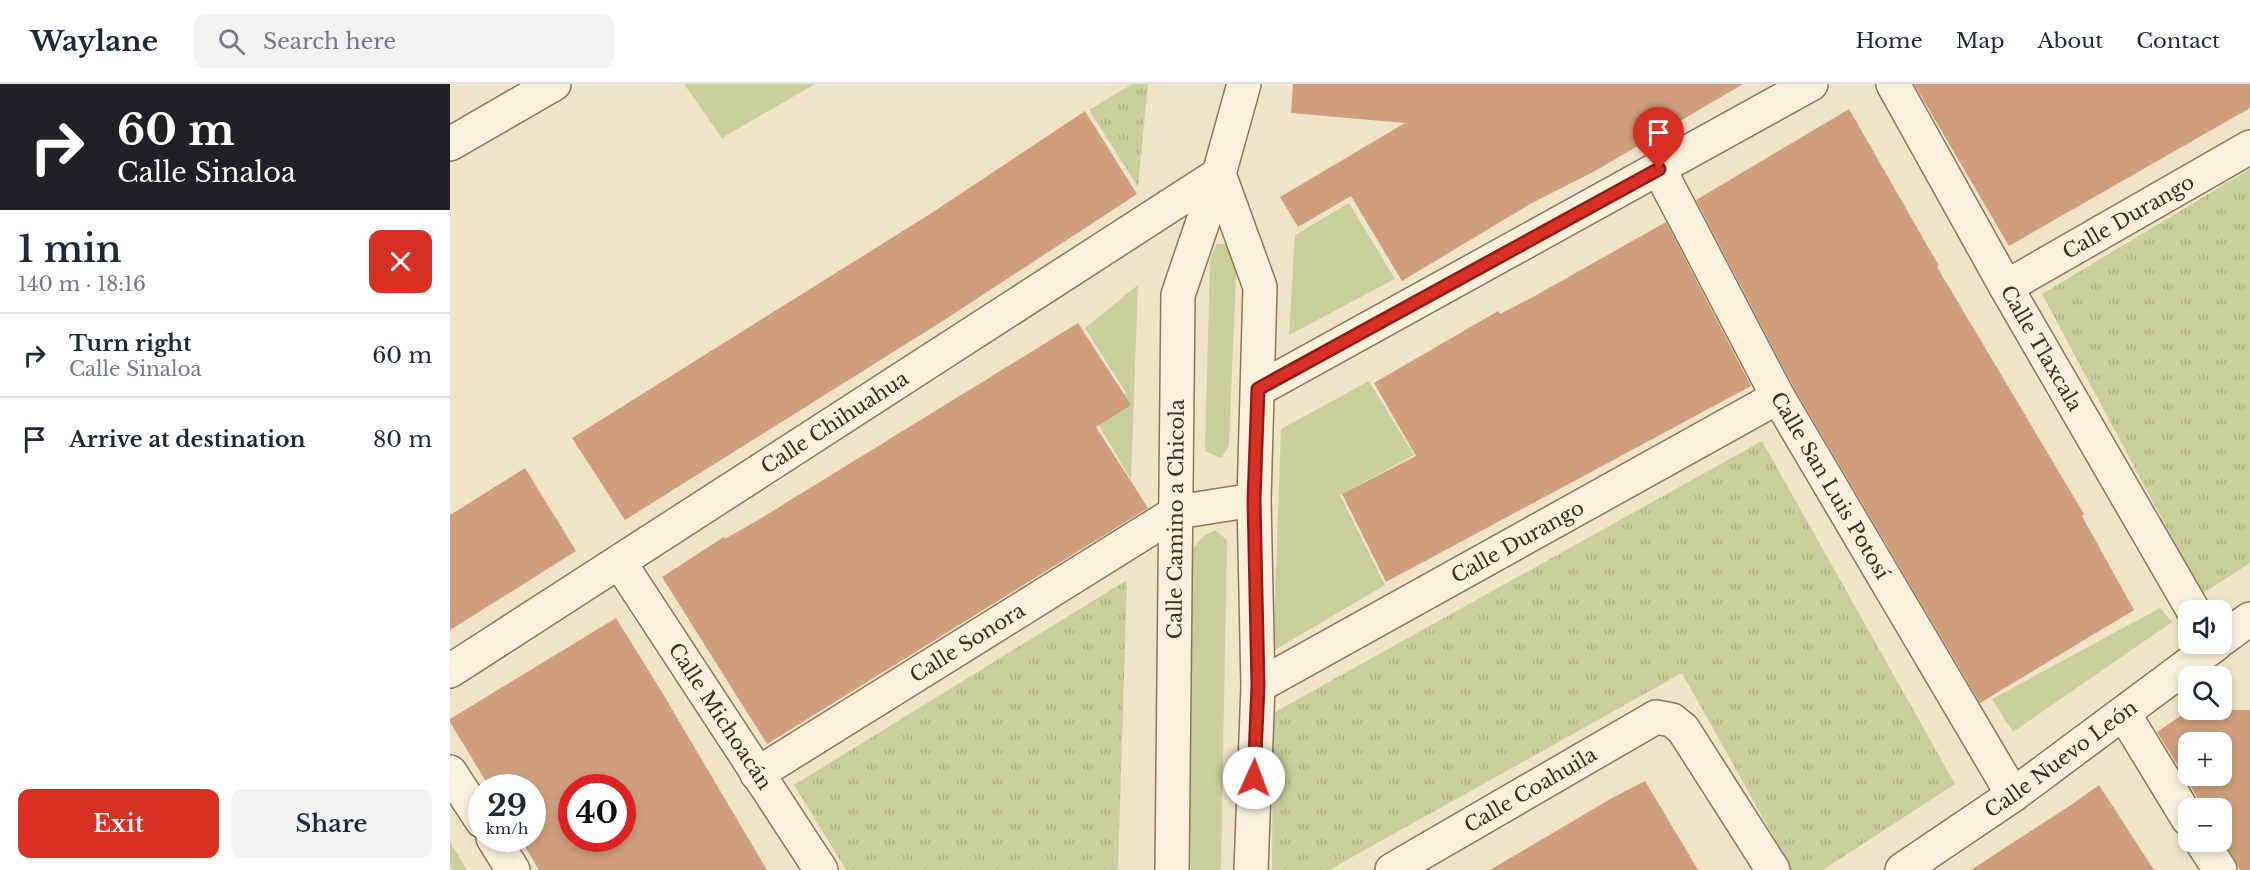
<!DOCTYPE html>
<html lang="en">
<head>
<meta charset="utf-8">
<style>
	body { margin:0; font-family:"Libre Baskerville",serif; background:#f2f2f3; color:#1f2937; height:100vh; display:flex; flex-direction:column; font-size:22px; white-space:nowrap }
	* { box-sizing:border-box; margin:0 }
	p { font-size:20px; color:#747a83 }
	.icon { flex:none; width:33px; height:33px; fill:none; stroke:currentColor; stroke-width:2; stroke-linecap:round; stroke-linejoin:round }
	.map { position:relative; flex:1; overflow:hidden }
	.side { display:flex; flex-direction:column; background:#fff; width:450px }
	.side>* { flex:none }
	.guide { background:#202124; color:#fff; overflow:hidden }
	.controls { position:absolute; left:1728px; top:516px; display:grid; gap:12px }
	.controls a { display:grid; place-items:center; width:54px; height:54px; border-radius:12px; background:#fff; box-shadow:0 3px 9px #0003; font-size:30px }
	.speed { position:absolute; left:18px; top:690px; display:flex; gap:12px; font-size:30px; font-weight:700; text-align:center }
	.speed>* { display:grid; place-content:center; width:78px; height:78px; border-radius:50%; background:#fff; box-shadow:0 3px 9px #0003; line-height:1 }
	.speed small { font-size:15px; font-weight:400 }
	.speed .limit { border:9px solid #d22; background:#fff; color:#111 }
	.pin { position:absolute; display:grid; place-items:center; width:51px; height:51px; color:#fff; margin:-62px -26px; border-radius:50% 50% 50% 0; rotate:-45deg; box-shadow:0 0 6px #0007 }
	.pin .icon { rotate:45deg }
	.me { position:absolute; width:66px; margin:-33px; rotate:2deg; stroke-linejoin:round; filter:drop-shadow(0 0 4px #0008) }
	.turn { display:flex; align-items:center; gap:21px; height:126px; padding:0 18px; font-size:27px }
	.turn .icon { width:78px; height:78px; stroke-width:2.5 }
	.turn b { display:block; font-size:42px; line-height:51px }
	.round { display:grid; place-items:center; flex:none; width:63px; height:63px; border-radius:12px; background:#f2f2f3 }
	.headline { display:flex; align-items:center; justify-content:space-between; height:102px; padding:0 18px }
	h1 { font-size:36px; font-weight:600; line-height:45px }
	.cta { display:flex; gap:12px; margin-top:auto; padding:12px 18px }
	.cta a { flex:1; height:69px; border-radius:12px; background:#d93025; color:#fff; font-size:24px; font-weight:600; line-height:69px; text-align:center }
	.cta a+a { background:#f2f2f3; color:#1f2937 }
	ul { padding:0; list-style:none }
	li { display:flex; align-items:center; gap:18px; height:84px; padding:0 18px; border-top:2px solid #e0e1e3 }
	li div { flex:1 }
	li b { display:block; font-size:22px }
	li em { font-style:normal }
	header { display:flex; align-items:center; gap:36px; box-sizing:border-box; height:84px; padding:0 30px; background:#fff; border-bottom:2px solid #e0e1e3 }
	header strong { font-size:28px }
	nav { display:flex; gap:33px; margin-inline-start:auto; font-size:21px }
	.search { width:420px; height:54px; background:#f2f2f3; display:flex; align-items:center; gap:15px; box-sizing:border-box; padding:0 21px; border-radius:12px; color:#747a83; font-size:22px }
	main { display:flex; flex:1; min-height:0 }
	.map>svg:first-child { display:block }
</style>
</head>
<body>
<header>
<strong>Waylane</strong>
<div class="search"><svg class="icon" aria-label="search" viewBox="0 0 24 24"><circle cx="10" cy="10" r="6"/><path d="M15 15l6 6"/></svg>Search here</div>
<nav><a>Home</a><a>Map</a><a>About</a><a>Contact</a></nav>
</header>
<main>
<section class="side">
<div class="guide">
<div class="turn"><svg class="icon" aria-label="right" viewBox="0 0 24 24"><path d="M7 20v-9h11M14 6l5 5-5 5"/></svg><div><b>60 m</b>Calle Sinaloa</div></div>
</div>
<div class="headline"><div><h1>1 min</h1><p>140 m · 18:16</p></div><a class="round" style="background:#d93025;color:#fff"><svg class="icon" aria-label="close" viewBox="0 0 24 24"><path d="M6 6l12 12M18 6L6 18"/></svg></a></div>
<ul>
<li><svg class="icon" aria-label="right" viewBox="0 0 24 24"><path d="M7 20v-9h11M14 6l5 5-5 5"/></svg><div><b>Turn right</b><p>Calle Sinaloa</p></div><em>60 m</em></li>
<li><svg class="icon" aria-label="arrive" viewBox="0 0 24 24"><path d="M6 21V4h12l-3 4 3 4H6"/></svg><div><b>Arrive at destination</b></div><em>80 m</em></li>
</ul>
<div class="cta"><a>Exit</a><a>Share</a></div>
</section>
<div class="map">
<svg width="1800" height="786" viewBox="0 0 1800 786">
	<defs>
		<pattern id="park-tufts" width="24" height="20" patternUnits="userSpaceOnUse" patternTransform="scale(1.5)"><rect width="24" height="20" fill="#c9cf9b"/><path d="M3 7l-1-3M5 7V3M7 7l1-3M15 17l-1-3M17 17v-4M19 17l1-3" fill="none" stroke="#aeb285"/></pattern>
	</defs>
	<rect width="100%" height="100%" fill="#f0e4c8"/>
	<!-- grass -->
	<g fill="#c9cf9b">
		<path d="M 234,0 L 365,0 L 272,54 Z"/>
		<path d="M 899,119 L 945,195 L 839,251 L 845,151 Z"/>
		<path d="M 767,160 L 777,160 L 787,167 L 779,362 L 771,374 L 755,367 L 760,174 Z"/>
		<path d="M 688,201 L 681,396 L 644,333 L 676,309 L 635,244 Z"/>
		<path d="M 919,297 L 964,371 L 890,411 L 935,501 L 823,567 L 831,345 Z"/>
		<path d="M 765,446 L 777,456 L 771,786 L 739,786 L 742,466 L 752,453 Z"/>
		<path d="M 1710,524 L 1722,538 L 1563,648 L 1542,615 Z"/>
		<path d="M 0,758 L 17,786 L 3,786 L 0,782 Z"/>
	</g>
	<!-- park -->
	<g fill="url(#park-tufts)">
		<path d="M 682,0 L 698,0 L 688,103 L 639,26 Z"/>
		<path d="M 1800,85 L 1800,479 L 1752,510 L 1592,210 Z"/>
		<path d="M 1312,357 L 1505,700 L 1373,786 L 1342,786 L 1232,589 L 879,786 L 822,786 L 823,629 Z"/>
		<path d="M 677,496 L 668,786 L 396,786 L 344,701 Z"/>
	</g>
	<!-- building -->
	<g fill="#cf9f7d" fill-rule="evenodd">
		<path d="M 843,0 L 1293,0 L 1145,87 L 1080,120 L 952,197 L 901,112 L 848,143 L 830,113 L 955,39 L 841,29 Z"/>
		<path d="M 1464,0 L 1800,0 L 1800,24 L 1559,162 Z"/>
		<path d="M 1399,25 L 1489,182 L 1487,183 L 1634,430 L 1632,432 L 1684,526 L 1530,619 L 1344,304 L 1246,116 Z"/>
		<path d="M 635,27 L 687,110 L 499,233 L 175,436 L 122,354 L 480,130 Z"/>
		<path d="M 1216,138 L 1301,302 L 936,498 L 892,410 L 966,372 L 924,299 L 1048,227 L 1050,230 L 1083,213 Z"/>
		<path d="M 628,239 L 681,321 L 646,343 L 698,424 L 317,660 L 212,493 L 274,453 L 275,455 L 308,436 Z"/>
		<path d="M 75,384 L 126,467 L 0,546 L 0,431 Z"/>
		<path d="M 166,534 L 210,605 L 317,786 L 89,786 L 70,754 L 82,754 L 82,704 L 40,704 L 0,638 L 0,635 ZM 122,704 L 172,704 L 172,754 L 122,754 Z"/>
		<path d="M 1739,626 L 1800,626 L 1800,786 L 1790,786 L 1772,754 L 1772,724 L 1754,724 L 1707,648 ZM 1738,658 L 1772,658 L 1772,692 L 1738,692 Z"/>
		<path d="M 1195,697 L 1248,786 L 1040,786 L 1162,714 Z"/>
		<path d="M 1649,701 L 1704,786 L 1521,786 L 1621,721 Z"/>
	</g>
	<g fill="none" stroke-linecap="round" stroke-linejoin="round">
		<defs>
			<g id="minor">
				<path id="s1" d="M 1443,0 L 1556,203 L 1743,526"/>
				<path d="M 0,60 L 104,0"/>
				<path id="s2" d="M 1209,85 L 1328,313 L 1563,711"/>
				<path id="s3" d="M 1556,203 L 1800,63"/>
				<path d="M 809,305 L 1361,0"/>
				<path id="s4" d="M 170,479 L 371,786"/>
				<path d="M 1772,555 L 1800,535"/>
				<path id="s5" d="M 0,587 L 769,90"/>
				<path id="s6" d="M 808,602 L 1328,313"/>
				<path d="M 1674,630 L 1738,735"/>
				<path d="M 0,688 L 32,737"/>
				<path id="s7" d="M 307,690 L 727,428 L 804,416"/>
				<path d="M 43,754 L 63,786"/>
				<path d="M 1752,758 L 1770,786"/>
				<path id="s8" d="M 942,786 L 1206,633 L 1222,636 L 1233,645 L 1323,786"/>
				<path id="s9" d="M 1452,786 L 1563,711 L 1766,560"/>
			</g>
			<g id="tertiary">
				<path d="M 769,90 L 810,203 L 804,416 L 808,602 L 801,786"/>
				<path id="s10" d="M 722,786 L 728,211 L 769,90 L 794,0"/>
			</g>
		</defs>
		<!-- minor casing -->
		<use href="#minor" stroke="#8d765c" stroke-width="36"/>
		<!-- tertiary casing -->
		<use href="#tertiary" stroke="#8d765c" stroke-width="36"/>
		<!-- minor -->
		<use href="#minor" stroke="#faf1dc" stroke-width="33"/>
		<!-- tertiary -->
		<use href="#tertiary" stroke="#faf1dc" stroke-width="33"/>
	</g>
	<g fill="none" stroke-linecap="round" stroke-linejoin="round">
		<defs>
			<path id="route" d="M 804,694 L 808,602 L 804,416 L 808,305 L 1209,85"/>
		</defs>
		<!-- route casing -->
		<use href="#route" stroke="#8d1f18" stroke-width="15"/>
		<!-- route -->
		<use href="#route" stroke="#d93025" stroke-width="10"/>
	</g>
	<g text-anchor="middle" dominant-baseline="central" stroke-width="4.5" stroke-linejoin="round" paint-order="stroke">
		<!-- street labels -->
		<g font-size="20" fill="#3d2e20" stroke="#f7eed8">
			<text stroke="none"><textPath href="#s3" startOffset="141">Calle Durango</textPath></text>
			<text stroke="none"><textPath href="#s1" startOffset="303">Calle Tlaxcala</textPath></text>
			<text stroke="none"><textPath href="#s5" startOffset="458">Calle Chihuahua</textPath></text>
			<text stroke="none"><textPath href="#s2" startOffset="360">Calle San Luis Potosí</textPath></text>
			<text stroke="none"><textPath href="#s10" startOffset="351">Calle Camino a Chicola</textPath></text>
			<text stroke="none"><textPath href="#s6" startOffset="297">Calle Durango</textPath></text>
			<text stroke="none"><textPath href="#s7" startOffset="248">Calle Sonora</textPath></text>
			<text stroke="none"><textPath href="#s4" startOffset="183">Calle Michoacán</textPath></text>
			<text stroke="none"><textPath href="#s9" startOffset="194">Calle Nuevo León</textPath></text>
			<text stroke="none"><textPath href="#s8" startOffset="160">Calle Coahuila</textPath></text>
		</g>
	</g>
</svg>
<div class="controls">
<a><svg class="icon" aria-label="sound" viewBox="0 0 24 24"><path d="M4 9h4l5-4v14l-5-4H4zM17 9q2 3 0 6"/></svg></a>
<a><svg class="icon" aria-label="search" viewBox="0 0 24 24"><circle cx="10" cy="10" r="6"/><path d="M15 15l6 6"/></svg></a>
<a>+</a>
<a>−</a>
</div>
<div class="speed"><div>29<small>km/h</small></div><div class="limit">40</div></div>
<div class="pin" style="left:1209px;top:85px;background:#d93025"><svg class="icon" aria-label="arrive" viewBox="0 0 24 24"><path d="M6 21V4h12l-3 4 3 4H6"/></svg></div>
<svg class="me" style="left:804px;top:694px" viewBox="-20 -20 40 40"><circle r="19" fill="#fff"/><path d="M0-13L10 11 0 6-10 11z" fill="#d93025"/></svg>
</div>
</main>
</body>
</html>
